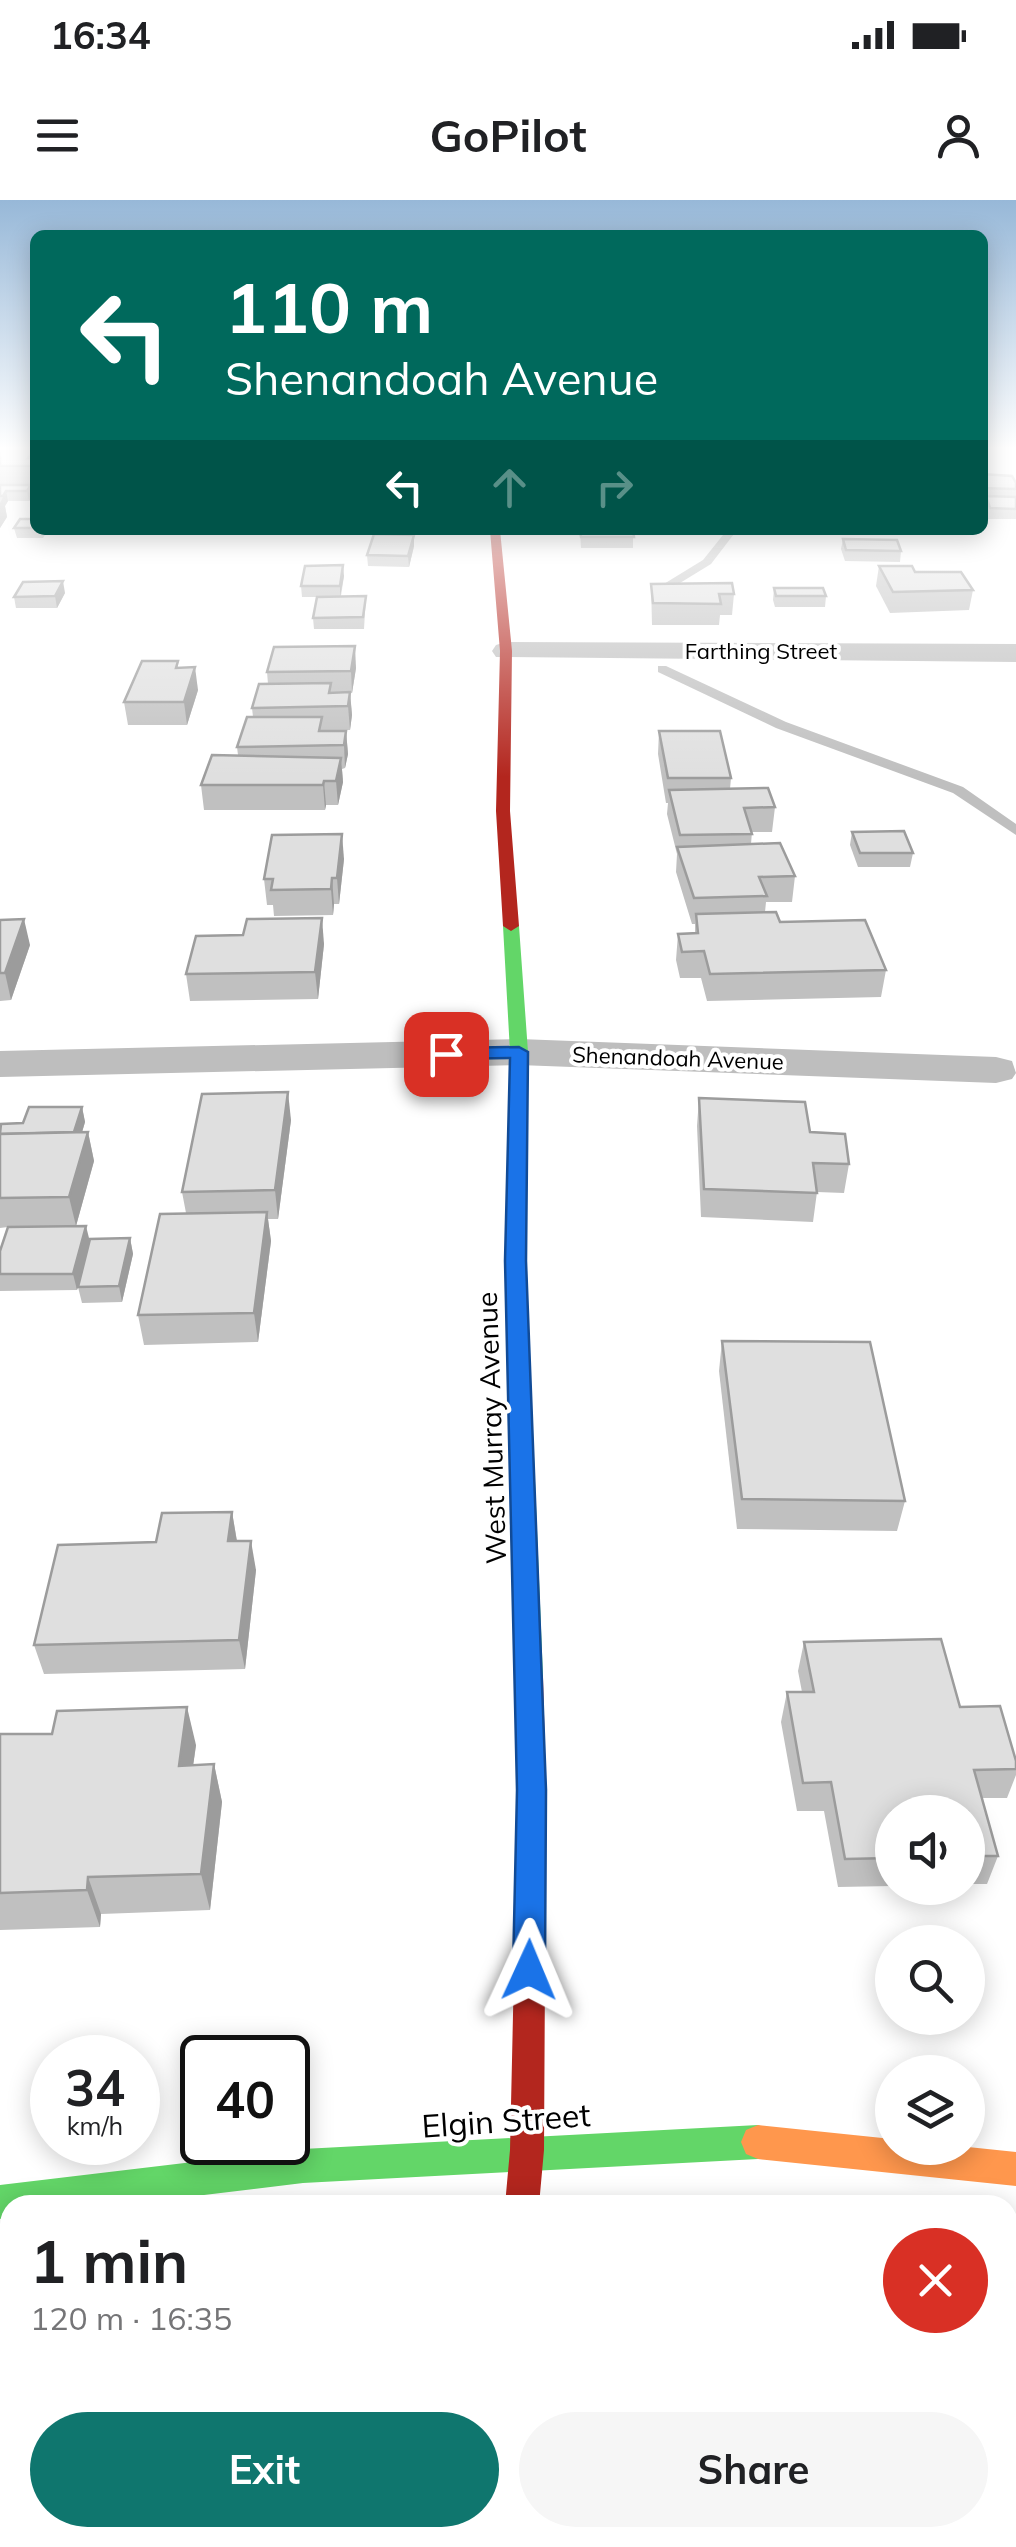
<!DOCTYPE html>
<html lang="en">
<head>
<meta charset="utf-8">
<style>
	body { margin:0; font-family:Mulish,sans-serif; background:#f6f6f6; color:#202124; height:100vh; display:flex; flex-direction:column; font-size:38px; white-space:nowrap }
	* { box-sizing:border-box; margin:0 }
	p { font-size:32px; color:#757577 }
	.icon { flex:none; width:55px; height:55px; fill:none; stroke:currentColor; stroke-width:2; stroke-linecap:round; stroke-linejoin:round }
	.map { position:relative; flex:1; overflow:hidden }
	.details { position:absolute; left:0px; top:1995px; width:1018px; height:352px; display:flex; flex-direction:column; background:#fff; border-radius:30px 30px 0 0; box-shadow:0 5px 25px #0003 }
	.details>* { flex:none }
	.top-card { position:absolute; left:30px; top:30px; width:958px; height:305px; border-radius:15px; box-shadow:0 5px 25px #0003; background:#00695c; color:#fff; overflow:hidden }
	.buttons { position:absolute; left:875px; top:1595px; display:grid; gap:20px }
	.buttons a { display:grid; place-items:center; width:110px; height:110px; border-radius:50%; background:#fff; box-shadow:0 5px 25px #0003; font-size:50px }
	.speed { position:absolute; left:30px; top:1835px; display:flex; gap:20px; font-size:50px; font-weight:700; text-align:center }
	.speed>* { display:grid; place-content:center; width:130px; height:130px; border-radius:50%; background:#fff; box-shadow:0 5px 25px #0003; line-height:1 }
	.speed small { font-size:25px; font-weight:400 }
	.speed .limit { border:5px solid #111; border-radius:15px; background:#fff; color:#111 }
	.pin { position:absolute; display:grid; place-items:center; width:85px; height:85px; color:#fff; margin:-42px; border-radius:20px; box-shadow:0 5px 15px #0006 }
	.me { position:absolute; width:110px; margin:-55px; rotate:1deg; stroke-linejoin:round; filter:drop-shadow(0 0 8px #0008) }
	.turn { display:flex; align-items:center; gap:35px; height:210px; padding:0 30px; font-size:45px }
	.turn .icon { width:130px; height:130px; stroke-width:2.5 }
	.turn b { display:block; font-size:70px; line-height:85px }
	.lanes { display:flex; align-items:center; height:95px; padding:0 30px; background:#0003; justify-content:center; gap:50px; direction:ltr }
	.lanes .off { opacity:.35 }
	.round { display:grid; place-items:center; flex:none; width:105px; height:105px; border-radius:52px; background:#f6f6f6 }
	.summary { display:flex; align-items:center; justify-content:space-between; height:170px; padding:0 30px }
	h1 { font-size:60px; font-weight:700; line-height:75px }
	.primary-button { display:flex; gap:20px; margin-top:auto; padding:20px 30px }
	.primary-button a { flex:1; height:115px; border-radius:60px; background:#0f766e; color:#fff; font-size:40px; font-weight:700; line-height:115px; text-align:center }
	.primary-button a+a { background:#f6f6f6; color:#202124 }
	.status { display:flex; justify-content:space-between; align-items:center; height:70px; padding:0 50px; background:#fff; direction:ltr }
	.status svg { height:28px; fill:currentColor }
	header { display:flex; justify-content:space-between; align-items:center; height:130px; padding:0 30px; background:#fff; font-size:45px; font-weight:700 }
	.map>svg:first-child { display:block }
</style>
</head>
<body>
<div class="status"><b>16:34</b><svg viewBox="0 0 49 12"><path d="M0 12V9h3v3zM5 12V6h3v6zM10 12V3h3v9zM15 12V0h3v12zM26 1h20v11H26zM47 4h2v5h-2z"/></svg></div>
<header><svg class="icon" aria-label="menu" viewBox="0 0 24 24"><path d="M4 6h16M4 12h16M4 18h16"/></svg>GoPilot<svg class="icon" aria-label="person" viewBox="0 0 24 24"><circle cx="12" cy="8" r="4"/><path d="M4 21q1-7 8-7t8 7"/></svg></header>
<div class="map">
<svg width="1016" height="2347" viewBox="0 0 1016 2347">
	<rect width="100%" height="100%" fill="#fff"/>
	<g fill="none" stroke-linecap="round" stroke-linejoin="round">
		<!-- stream -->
		<g fill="#bfbfbf" fill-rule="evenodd">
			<path d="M 727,330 L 737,330 L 711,364 L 662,394 L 654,394 L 654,390 L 703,360 Z"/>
			<path d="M 658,466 L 666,466 L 786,522 L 963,587 L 1016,624 L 1016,635 L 953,593 L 776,528 L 658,472 Z"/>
		</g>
		<!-- street -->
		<g fill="#bebebe" fill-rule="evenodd">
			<path d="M 506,442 L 1016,444 L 1016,462 L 496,457 L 492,451 L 496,445 Z"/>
			<path d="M 519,839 L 996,857 L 1012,861 L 1016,873 L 1012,879 L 996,883 L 519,865 L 0,877 L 0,851 Z"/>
		</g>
		<!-- fast -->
		<g fill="#63d668" fill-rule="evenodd">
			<path d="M 511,721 L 519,726 L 528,852 L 526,1061 L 543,1477 L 539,1485 L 529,1488 L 519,1485 L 515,1477 L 506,1061 L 510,852 L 503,726 Z"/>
			<path d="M 758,1925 L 770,1930 L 775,1942 L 770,1954 L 758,1959 L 303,1983 L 121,2005 L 10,2005 L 10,2018 L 0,2019 L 0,1985 L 303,1949 Z"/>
		</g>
		<!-- slow -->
		<path fill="#ff974d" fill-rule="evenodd" d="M 758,1925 L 892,1939 L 892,1948 L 968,1947 L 1016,1952 L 1016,1986 L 758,1959 L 746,1954 L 741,1942 L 746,1930 Z"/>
		<!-- jam -->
		<g fill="#b3261e" fill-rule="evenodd">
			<path d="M 490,330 L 500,330 L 512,451 L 510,611 L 519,726 L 511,731 L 503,726 L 496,611 L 500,451 Z"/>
			<path d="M 529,1466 L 539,1469 L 543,1477 L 546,1590 L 544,1950 L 539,2005 L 505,2005 L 510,1950 L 518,1590 L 515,1477 L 519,1469 Z"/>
			<path d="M 469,2338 L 509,2338 L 508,2347 L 468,2347 Z"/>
		</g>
	</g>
	<!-- wall -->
	<g fill="#c0c0c0">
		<path d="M 0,251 L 35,258 L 35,284 L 0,284 Z"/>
		<path d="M 982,274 L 1016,283 L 1016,319 L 988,319 L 984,306 L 985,299 L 982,299 Z"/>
		<path d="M 0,285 L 31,285 L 33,296 L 29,301 L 8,301 L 5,306 L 7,317 L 0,328 Z"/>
		<path d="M 35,319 L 35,330 L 48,330 L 43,338 L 17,338 L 14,328 Z"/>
		<path d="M 580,330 L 633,330 L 633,348 L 581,348 Z"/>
		<path d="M 826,330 L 864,330 L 863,335 L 827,335 Z"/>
		<path d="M 843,339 L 901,351 L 900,362 L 845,361 L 841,349 Z"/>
		<path d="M 414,346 L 409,367 L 368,366 L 367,355 Z"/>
		<path d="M 879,366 L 973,390 L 969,410 L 890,413 L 876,386 Z"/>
		<path d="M 344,376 L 341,396 L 366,396 L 364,429 L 314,429 L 313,418 L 317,397 L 302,397 L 301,386 Z"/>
		<path d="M 651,384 L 734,394 L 732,415 L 720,415 L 719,425 L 652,425 Z"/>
		<path d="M 774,388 L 826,396 L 825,407 L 775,407 L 773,400 Z"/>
		<path d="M 65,393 L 57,408 L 16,408 L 14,397 Z"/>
		<path d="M 179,468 L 198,490 L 187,525 L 128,525 L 124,502 Z"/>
		<path d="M 356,468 L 352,493 L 350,493 L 352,515 L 350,530 L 323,530 L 346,531 L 348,554 L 345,568 L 342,569 L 343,582 L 338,605 L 326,605 L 325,610 L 204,610 L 201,585 L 238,555 L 237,547 L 253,517 L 252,508 L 268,484 L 267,472 Z"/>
		<path d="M 659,531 L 731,578 L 730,589 L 775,607 L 772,632 L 752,632 L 751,644 L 795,676 L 792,702 L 766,702 L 765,712 L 780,722 L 886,770 L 881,797 L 707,801 L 701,778 L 680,778 L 676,760 L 678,734 L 695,733 L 695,724 L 692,724 L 676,672 L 677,654 L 667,614 L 668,603 L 666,603 L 658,554 Z"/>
		<path d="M 852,632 L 913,653 L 910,667 L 858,667 L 850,645 Z"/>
		<path d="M 344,659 L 339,704 L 334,704 L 333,715 L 274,716 L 273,705 L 267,705 L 264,679 Z"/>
		<path d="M 0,720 L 30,745 L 11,800 L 0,801 Z"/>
		<path d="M 324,744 L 318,799 L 190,801 L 186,774 Z"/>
		<path d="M 699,898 L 810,932 L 849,964 L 844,993 L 817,992 L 813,1022 L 701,1017 L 697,926 Z"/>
		<path d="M 82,907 L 85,922 L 82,932 L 88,932 L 94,961 L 76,1026 L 90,1041 L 130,1038 L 133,1054 L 122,1102 L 82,1103 L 78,1087 L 77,1090 L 0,1091 L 0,1051 L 8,1027 L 0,1028 L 0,926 L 23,923 Z"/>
		<path d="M 291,920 L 278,1019 L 268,1019 L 271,1041 L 258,1142 L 144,1145 L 138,1115 L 186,1013 L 182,992 Z"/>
		<path d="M 722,1141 L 905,1301 L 897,1331 L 737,1329 L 719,1171 Z"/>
		<path d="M 232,1312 L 237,1341 L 256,1370 L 245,1469 L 44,1474 L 34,1445 L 156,1342 Z"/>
		<path d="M 804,1442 L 960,1507 L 1016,1561 L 1016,1575 L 1007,1598 L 982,1598 L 998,1656 L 987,1684 L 968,1684 L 968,1612 L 892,1612 L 892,1686 L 838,1687 L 824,1611 L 797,1611 L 781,1522 L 787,1492 L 802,1492 L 798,1471 Z"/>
		<path d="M 0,1534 L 196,1545 L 193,1565 L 214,1564 L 222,1602 L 210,1710 L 101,1714 L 100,1727 L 0,1730 Z"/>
		<path d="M 946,2338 L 1008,2338 L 1016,2347 L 948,2347 Z"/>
	</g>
	<!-- shaded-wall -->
	<g fill="#9c9c9c">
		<path d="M 31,285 L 33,296 L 29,301 L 27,291 Z"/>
		<path d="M 6,291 L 8,301 L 5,306 L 7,317 L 0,328 L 0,303 Z"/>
		<path d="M 414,335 L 414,346 L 409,367 L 408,356 Z"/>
		<path d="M 343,365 L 344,376 L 340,397 L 340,386 Z"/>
		<path d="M 63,381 L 65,393 L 57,408 L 55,396 Z"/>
		<path d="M 355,446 L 356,468 L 352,493 L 351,471 Z"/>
		<path d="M 195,467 L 198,490 L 187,525 L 184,502 Z"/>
		<path d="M 350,492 L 352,515 L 350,530 L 348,506 Z"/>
		<path d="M 346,531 L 348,554 L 345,568 L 344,545 Z"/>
		<path d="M 341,558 L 343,582 L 338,605 L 336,581 Z"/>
		<path d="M 324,581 L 326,605 L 325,610 L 323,585 Z"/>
		<path d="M 342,634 L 344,659 L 339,704 L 337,678 Z"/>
		<path d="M 332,678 L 334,704 L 333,715 L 331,689 Z"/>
		<path d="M 322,718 L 324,744 L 318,799 L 315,772 Z"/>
		<path d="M 24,719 L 30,745 L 11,800 L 5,773 Z"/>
		<path d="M 288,892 L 291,920 L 278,1019 L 275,990 Z"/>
		<path d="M 82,907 L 85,922 L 76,953 L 72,938 Z"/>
		<path d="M 88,932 L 94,961 L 76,1026 L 69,997 Z"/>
		<path d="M 267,1012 L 271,1041 L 258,1142 L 254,1113 Z"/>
		<path d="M 86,1026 L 90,1042 L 77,1090 L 73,1074 Z"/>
		<path d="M 130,1038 L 133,1054 L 122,1102 L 119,1086 Z"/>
		<path d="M 232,1312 L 237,1342 L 228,1341 Z"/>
		<path d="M 251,1341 L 256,1370 L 245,1469 L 239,1440 Z"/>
		<path d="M 187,1507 L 196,1545 L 188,1603 L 179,1566 Z"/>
		<path d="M 214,1564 L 222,1602 L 210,1710 L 201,1674 Z"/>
		<path d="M 88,1677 L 101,1714 L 100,1727 L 87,1690 Z"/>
	</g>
	<!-- building -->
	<g fill="#dfdfdf" stroke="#9c9c9c" stroke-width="2.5">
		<path d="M 0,251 L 33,251 L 28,258 L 35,258 L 35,266 L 0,266 Z"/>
		<path d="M 982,274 L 1012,276 L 1016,283 L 1016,289 L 982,288 Z"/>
		<path d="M 0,285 L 31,285 L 27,291 L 6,291 L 3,296 L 0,296 Z"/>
		<path d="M 986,296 L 1016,297 L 1016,309 L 990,308 Z"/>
		<path d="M 20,319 L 35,319 L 35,328 L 14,328 Z"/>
		<path d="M 580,330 L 633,330 L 634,337 L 581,337 Z"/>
		<path d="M 374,334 L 414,335 L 408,356 L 367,355 Z"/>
		<path d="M 843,339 L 897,340 L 901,351 L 846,350 Z"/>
		<path d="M 343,365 L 340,386 L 301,386 L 305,366 Z"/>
		<path d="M 879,366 L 912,366 L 915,372 L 961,372 L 973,390 L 893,392 Z"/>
		<path d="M 63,381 L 55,396 L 14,397 L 23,382 Z"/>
		<path d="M 732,383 L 734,394 L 719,394 L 721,404 L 653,403 L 651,384 Z"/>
		<path d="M 774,388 L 823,388 L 826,396 L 776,396 Z"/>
		<path d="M 366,396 L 363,417 L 313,418 L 317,397 Z"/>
		<path d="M 355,446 L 351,471 L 267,472 L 274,447 Z"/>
		<path d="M 142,461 L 178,461 L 176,468 L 195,467 L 184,502 L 124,502 Z"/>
		<path d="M 331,483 L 329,493 L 350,492 L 348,506 L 252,508 L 259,484 Z"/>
		<path d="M 247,517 L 322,517 L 319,531 L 346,531 L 344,545 L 237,547 Z"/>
		<path d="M 659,531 L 720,531 L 731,578 L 668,578 Z"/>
		<path d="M 212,555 L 341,558 L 336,581 L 324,581 L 323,585 L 201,585 Z"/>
		<path d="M 768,588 L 775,607 L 744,608 L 752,634 L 680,635 L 669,590 Z"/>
		<path d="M 904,631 L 913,653 L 860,653 L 852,632 Z"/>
		<path d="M 342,634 L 337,678 L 332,678 L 331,689 L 271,690 L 273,679 L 264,679 L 272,635 Z"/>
		<path d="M 780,643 L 795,676 L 759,677 L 767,696 L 694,698 L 677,647 Z"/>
		<path d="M 776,712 L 780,722 L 865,720 L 886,770 L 710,774 L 704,751 L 682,752 L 678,734 L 698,733 L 696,714 Z"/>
		<path d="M 322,718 L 315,772 L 186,774 L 196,736 L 243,735 L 247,719 Z"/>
		<path d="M 24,719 L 5,773 L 0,773 L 0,720 Z"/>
		<path d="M 288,892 L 275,990 L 182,992 L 202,894 Z"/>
		<path d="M 699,898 L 805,902 L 810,932 L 845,934 L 849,964 L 813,963 L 817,993 L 704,989 Z"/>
		<path d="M 29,907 L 82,907 L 74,932 L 0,934 L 1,924 L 23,923 Z"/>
		<path d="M 88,932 L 69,997 L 0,998 L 0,934 Z"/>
		<path d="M 267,1012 L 254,1113 L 138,1115 L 160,1014 Z"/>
		<path d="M 86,1026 L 73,1074 L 0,1074 L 0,1051 L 8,1027 Z"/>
		<path d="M 130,1038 L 119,1086 L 78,1087 L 90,1039 Z"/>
		<path d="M 722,1141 L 870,1142 L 905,1301 L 742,1299 Z"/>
		<path d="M 232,1312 L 228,1341 L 251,1341 L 239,1440 L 34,1445 L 58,1345 L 156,1342 L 162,1313 Z"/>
		<path d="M 941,1439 L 960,1507 L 1000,1506 L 1016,1561 L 1016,1569 L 974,1570 L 998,1656 L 968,1656 L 968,1612 L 892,1612 L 892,1658 L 845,1659 L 831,1582 L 803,1583 L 787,1492 L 814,1492 L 804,1442 Z"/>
		<path d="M 187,1507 L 179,1566 L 214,1564 L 201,1674 L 88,1677 L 87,1690 L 0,1693 L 0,1534 L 52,1534 L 57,1511 Z"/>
		<path d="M 1008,2228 L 1016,2228 L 1016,2347 L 969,2347 L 968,2338 L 1008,2338 Z"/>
	</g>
	<!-- sky -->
	<linearGradient id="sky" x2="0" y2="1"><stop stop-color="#97b8d8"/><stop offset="0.43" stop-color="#fff"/><stop offset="1" stop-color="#fff" stop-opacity="0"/></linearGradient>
	<rect width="1016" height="577" fill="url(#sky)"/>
	<!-- route -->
	<path fill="#1a73e8" stroke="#114b97" stroke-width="2.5" d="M 519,847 L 528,852 L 526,1061 L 546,1590 L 545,1770 L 540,1781 L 529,1785 L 518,1781 L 513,1770 L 517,1590 L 505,1061 L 510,858 L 446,859 L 437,854 L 446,848 Z"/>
	<g text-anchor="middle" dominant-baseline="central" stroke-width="8" stroke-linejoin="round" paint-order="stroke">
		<!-- far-street labels -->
		<g font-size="22" fill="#000" stroke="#fff">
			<text x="761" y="451">Farthing Street</text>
			<text transform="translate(678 858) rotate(2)">Shenandoah Avenue</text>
		</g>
		<!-- street labels -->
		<g font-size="28" fill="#000" stroke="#fff">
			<text transform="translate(491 1228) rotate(-92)">West Murray Avenue</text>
		</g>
		<!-- near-street labels -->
		<g font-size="32" fill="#000" stroke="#fff">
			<text transform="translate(506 1920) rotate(-4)">Elgin Street</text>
		</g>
	</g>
</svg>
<div class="buttons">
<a><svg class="icon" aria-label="sound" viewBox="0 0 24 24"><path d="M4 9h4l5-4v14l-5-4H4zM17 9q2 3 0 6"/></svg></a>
<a><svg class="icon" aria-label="search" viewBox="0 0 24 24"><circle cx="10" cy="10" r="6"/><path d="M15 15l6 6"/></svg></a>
<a><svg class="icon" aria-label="layers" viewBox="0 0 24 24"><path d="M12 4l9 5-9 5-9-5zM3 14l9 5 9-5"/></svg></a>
</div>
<div class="speed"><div>34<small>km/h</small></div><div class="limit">40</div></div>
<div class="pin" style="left:446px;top:854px;background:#d93025"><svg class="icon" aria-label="arrive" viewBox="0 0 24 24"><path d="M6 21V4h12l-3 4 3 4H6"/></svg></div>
<svg class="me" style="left:529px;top:1770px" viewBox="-20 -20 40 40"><path d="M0-17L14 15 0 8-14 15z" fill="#1a73e8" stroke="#fff" stroke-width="4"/></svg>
<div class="top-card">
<div class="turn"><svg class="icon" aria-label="left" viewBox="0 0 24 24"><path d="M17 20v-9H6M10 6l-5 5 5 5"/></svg><div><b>110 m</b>Shenandoah Avenue</div></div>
<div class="lanes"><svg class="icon" aria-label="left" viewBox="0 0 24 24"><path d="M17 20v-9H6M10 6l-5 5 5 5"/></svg><svg class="icon off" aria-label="ahead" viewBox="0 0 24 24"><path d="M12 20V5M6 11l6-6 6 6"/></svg><svg class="icon off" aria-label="right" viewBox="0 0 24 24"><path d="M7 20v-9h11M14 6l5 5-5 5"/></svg></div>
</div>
<section class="details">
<div class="summary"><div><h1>1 min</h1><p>120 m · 16:35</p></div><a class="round" style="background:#d93025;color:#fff"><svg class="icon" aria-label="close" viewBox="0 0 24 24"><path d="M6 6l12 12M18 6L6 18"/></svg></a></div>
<div class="primary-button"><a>Exit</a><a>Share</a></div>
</section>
</div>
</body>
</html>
